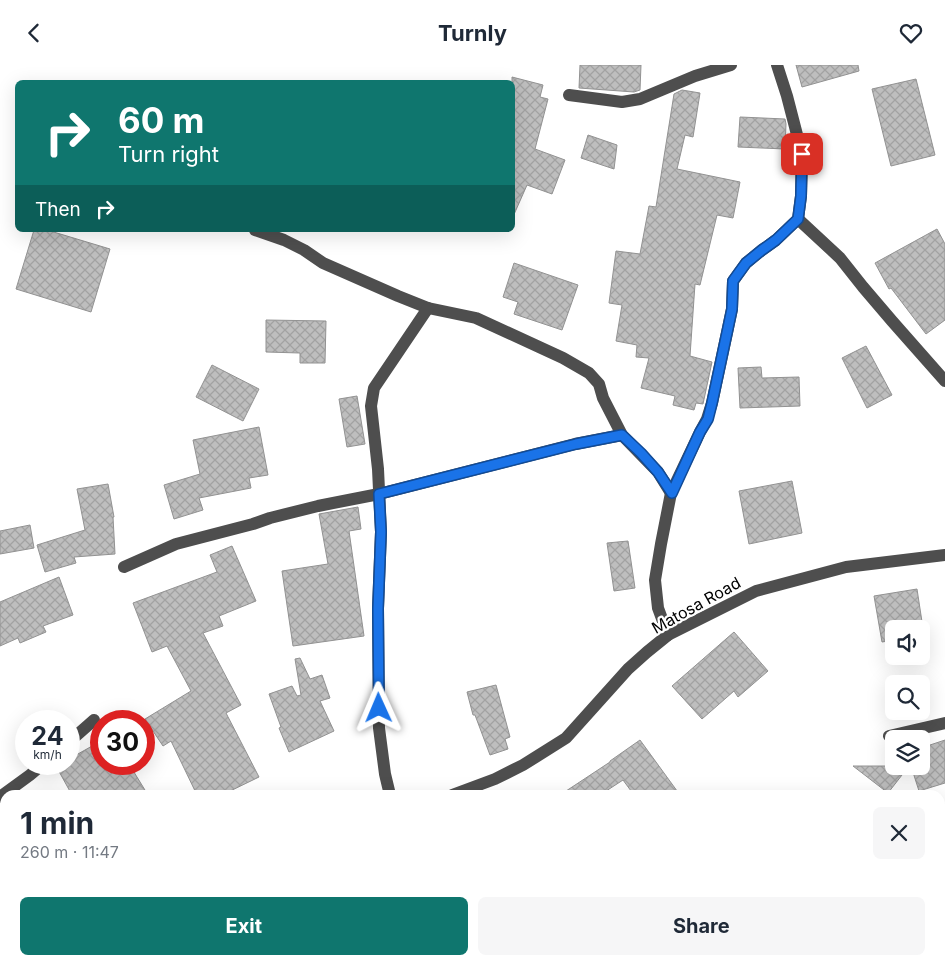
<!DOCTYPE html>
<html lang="en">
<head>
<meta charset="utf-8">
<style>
	body { margin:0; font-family:Inter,sans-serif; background:#f6f6f7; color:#1f2937; height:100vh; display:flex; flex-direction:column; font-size:19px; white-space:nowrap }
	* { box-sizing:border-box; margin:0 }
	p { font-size:16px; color:#747a83 }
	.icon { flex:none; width:28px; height:28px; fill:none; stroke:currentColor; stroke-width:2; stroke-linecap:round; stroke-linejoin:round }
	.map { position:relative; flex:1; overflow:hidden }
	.side { position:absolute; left:0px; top:725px; width:945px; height:175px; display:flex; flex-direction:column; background:#fff; border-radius:15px 15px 0 0; box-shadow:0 5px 20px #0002 }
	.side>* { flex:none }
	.top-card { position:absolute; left:15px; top:15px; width:500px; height:152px; border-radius:8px; box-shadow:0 5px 20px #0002; background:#0f766e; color:#fff; overflow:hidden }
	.tools { position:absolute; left:885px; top:555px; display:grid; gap:10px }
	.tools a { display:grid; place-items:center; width:45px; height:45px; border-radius:8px; background:#fff; box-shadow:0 5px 20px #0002; font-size:25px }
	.speed { position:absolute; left:15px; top:645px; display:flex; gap:10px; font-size:25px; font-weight:700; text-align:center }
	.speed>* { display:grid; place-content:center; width:65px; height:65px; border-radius:50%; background:#fff; box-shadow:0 5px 20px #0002; line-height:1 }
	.speed small { font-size:12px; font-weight:400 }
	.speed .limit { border:8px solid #d22; background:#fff; color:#111 }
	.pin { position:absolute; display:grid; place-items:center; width:42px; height:42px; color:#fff; margin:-21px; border-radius:10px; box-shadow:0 2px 8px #0006 }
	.me { position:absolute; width:55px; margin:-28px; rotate:359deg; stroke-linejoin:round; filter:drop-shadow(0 0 4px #0008) }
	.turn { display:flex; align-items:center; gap:18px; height:105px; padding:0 20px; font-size:22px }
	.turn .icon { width:65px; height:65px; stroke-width:2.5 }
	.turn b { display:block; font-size:35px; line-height:42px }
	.then { display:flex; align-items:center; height:48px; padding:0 20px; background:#0003; gap:10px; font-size:19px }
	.round { display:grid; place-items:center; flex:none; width:52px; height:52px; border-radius:8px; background:#f6f6f7 }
	.head { display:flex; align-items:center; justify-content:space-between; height:85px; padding:0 20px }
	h1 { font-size:30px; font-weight:700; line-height:38px }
	.action { display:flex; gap:10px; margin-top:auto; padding:10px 20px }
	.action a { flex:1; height:58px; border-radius:8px; background:#0f766e; color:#fff; font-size:20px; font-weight:700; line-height:58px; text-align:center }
	.action a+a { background:#f6f6f7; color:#1f2937 }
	header { display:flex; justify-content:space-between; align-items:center; height:65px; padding:0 20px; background:#fff; font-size:22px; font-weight:700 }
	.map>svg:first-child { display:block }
</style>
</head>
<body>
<header><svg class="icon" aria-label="back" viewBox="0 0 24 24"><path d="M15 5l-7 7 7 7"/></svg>Turnly<svg class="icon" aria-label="heart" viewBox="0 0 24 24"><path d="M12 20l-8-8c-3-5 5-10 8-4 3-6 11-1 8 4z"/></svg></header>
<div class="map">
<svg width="945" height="900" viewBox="0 0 945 900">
	<defs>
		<pattern id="building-cross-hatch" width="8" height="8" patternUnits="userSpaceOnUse" patternTransform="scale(1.25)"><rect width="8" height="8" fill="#bebebe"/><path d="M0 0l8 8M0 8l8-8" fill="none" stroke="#a2a2a2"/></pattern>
	</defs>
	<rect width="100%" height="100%" fill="#fff"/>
	<!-- building -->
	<g fill="url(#building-cross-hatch)" stroke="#929292">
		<path d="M 580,0 L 641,0 L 640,25 L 634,27 L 579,23 Z"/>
		<path d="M 796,0 L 858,0 L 859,6 L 802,22 Z"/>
		<path d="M 512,12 L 543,20 L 540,32 L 548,34 L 535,84 L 565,95 L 552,129 L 527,120 L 512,154 Z"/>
		<path d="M 916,14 L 935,90 L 891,101 L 872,24 Z"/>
		<path d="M 682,25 L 700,28 L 693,72 L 685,70 L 677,104 L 740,117 L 733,153 L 717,150 L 700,220 L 695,219 L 690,291 L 712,297 L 703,339 L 696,338 L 694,345 L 673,340 L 675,331 L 641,323 L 649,293 L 636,292 L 637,280 L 616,276 L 622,240 L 609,238 L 616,186 L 640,189 L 649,141 L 656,142 L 674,29 Z"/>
		<path d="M 740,52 L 785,54 L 786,59 L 785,84 L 738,82 Z"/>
		<path d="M 588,70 L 617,80 L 614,104 L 581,93 Z"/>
		<path d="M 937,164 L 945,179 L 945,255 L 926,269 L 891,223 L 889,224 L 875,198 Z"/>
		<path d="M 34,165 L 47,165 L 110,184 L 91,247 L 16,224 Z"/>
		<path d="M 514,198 L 578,220 L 562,265 L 514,249 L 518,237 L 503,232 Z"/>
		<path d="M 266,255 L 326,256 L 325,298 L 300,298 L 300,288 L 266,287 Z"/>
		<path d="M 866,281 L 892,330 L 867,343 L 842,293 Z"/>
		<path d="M 212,300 L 259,324 L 243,356 L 196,332 Z"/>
		<path d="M 761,302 L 762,313 L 799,312 L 800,341 L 740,343 L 738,303 Z"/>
		<path d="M 357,331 L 365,379 L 347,382 L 339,334 Z"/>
		<path d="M 259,362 L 268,410 L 249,413 L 251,423 L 199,433 L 203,445 L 174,454 L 164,420 L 200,409 L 193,375 Z"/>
		<path d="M 792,416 L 802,468 L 749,479 L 739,426 Z"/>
		<path d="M 108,419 L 114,452 L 113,452 L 115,489 L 74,492 L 76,498 L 45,507 L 37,480 L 85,465 L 77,424 Z"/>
		<path d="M 358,442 L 361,464 L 349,466 L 364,571 L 293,581 L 282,506 L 328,499 L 319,449 Z"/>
		<path d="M 30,460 L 34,483 L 0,489 L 0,466 Z"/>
		<path d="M 628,476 L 635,523 L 614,526 L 607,478 Z"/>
		<path d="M 232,481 L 256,536 L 219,551 L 223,561 L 203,568 L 241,640 L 226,648 L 259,712 L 222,730 L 197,730 L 171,676 L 163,681 L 145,654 L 191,626 L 167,581 L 152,587 L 133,538 L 217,507 L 210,490 Z"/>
		<path d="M 59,512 L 73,550 L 43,561 L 46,567 L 20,578 L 18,573 L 0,581 L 0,537 Z"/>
		<path d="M 917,524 L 924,570 L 921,571 L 921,564 L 894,564 L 894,575 L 882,577 L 874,531 Z"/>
		<path d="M 734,567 L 768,606 L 738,632 L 734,626 L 702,654 L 672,621 Z"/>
		<path d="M 300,593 L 310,614 L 322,610 L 330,633 L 320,636 L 334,666 L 289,687 L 279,663 L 281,662 L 269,629 L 292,621 L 297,631 L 301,630 L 295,594 Z"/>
		<path d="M 496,620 L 510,672 L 505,674 L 508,684 L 490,690 L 475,650 L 473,650 L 467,627 Z"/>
		<path d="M 640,675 L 680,730 L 634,730 L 623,715 L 600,730 L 560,730 L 610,697 L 610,696 Z"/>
		<path d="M 945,675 L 945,718 L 919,726 L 911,701 L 921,701 L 921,683 Z"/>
		<path d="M 101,676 L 101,699 L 129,699 L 148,730 L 72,730 L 56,701 L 61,699 L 69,699 L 69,694 Z"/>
		<path d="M 853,701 L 909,701 L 888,728 Z"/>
	</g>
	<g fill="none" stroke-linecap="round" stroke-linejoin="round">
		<!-- minor -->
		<g stroke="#4e4e4e" stroke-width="12">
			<path d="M 569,30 L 622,37 L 640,34 L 695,11 L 731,0"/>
			<path d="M 798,154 L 840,193 L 863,222 L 892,256 L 945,316"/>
			<path d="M 255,165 L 284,175 L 304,185 L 323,198 L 398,231 L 428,243 L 476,253 L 563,293 L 589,308 L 599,319 L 603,333 L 622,370 L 658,407 L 671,428"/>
			<path d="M 124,502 L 176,479 L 253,459 L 270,453 L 318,441 L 379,429 L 575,379 L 622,370"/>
			<path d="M 668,570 L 658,543 L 655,515 L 661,479 L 671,428 L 700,367 L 707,354 L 712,338 L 728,263 L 732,244 L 733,216 L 746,198 L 762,185 L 776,175 L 798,154 L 801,131 L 802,89 L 787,31 L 777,0"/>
			<path d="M 889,671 L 945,658"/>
			<path d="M 69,677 L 94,655"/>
			<path d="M 390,730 L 385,709 L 379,663 L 378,543 L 381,467 L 378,404 L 371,341 L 374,323 L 428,243"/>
			<path d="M 452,730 L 495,714 L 523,700 L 566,673 L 628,604 L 647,587 L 668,570 L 756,526 L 846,502 L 945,490"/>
			<path d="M 0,732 L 30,710 L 43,699"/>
			<path d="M 108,900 L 116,895"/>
			<path d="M 931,900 L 936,895"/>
		</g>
	</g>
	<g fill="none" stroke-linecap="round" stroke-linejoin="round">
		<defs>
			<path id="route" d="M 379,643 L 378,544 L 381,467 L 379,429 L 576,379 L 622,370 L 641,388 L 658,407 L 672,428 L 700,367 L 708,354 L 712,338 L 728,263 L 732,244 L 733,216 L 746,198 L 762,185 L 776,175 L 798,154 L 801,131 L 802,89"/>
		</defs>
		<!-- route casing -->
		<use href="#route" stroke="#114b97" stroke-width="12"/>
		<!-- route -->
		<use href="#route" stroke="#1a73e8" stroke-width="9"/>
	</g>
	<g text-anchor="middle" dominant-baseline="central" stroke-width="4.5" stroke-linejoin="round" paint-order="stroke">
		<!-- street labels -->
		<g font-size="16" fill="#000" stroke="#fff">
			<text transform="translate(696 540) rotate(-29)">Matosa Road</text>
		</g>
	</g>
</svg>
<div class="tools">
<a><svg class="icon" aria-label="sound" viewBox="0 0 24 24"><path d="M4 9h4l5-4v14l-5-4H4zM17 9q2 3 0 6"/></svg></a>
<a><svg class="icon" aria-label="search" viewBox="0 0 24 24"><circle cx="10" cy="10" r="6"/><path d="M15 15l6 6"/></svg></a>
<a><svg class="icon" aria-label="layers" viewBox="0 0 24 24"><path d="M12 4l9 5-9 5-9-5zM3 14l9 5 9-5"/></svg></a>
</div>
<div class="speed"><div>24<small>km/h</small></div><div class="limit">30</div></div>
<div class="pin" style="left:802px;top:89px;background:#d93025"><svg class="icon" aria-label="arrive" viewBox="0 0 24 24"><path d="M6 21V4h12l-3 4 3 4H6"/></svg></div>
<svg class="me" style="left:379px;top:643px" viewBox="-20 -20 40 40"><path d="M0-17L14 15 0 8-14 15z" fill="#1a73e8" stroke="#fff" stroke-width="4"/></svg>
<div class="top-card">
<div class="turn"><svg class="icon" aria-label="right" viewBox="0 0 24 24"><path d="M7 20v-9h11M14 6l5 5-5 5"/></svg><div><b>60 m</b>Turn right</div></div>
<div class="then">Then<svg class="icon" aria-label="right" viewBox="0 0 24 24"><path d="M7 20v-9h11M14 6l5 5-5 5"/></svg></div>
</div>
<section class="side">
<div class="head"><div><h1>1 min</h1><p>260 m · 11:47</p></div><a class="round"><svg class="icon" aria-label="close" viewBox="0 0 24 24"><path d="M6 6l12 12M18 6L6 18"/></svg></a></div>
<div class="action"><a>Exit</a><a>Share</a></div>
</section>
</div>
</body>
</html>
